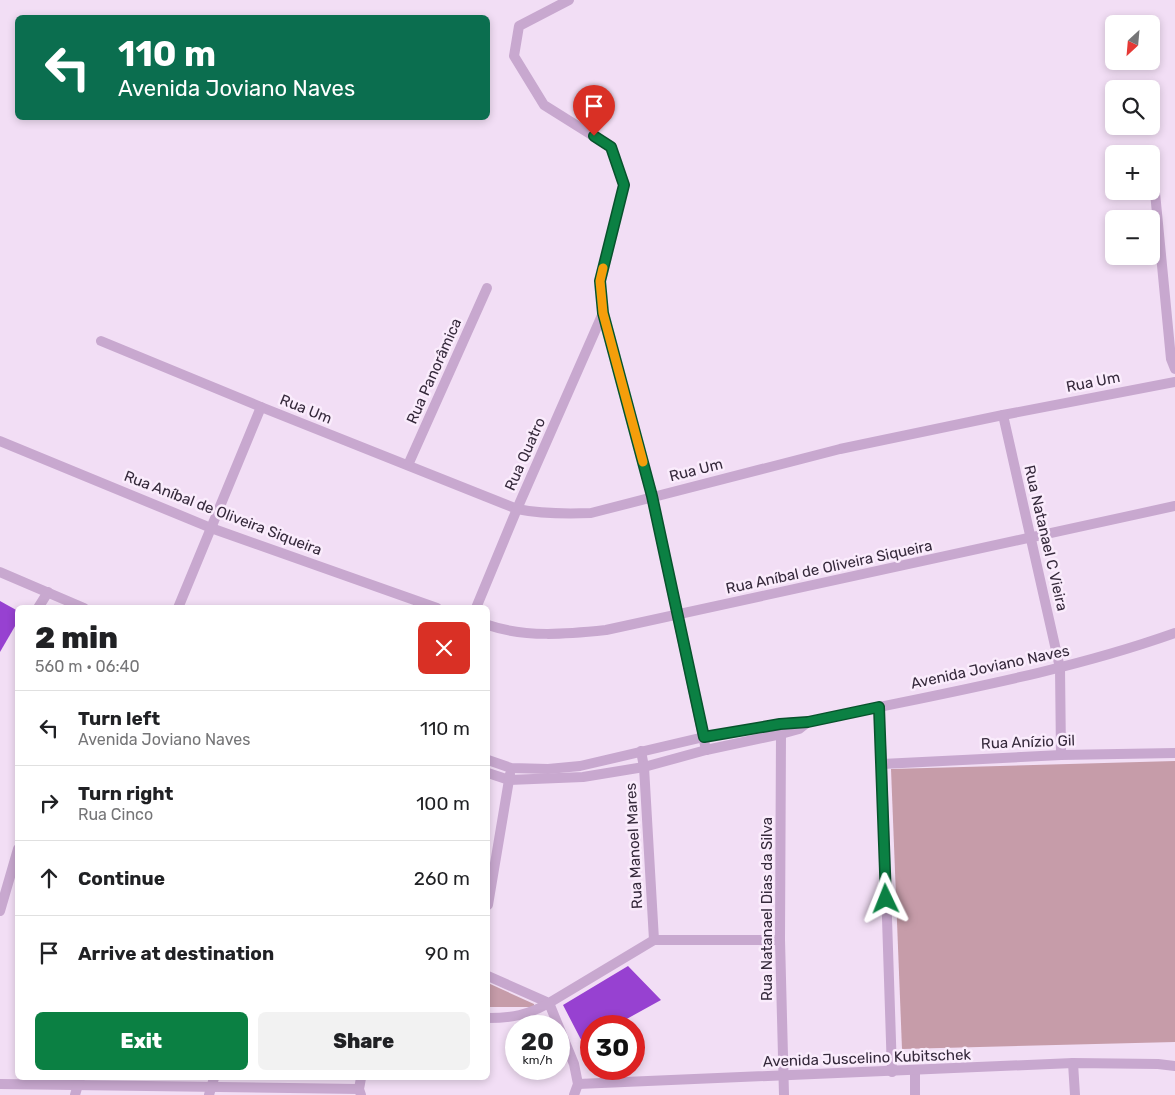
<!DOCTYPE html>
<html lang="en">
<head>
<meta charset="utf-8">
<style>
	body { margin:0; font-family:Rubik,sans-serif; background:#f2f2f2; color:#202124; height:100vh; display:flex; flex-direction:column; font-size:19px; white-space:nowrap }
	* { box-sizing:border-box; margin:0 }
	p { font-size:16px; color:#757577 }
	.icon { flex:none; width:28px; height:28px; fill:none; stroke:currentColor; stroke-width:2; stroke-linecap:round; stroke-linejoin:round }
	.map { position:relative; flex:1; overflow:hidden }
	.sheet { position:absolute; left:15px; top:605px; width:475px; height:475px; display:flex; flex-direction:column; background:#fff; border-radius:8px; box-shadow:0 2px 8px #0003 }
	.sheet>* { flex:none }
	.top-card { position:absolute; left:15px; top:15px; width:475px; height:105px; border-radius:8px; box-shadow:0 2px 8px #0003; background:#0b6e4f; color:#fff; overflow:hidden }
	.needle { width:32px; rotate:206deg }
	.buttons { position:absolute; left:1105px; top:15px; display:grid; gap:10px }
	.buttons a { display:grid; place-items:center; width:55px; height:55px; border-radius:8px; background:#fff; box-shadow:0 2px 8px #0003; font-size:25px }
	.speed { position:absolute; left:505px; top:1015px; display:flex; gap:10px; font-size:25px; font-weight:700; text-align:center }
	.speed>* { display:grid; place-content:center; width:65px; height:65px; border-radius:50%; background:#fff; box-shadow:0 2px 8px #0003; line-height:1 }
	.speed small { font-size:12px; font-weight:400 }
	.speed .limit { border:8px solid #d22; background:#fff; color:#111 }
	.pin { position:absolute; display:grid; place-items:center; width:42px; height:42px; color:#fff; margin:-51px -21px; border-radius:50% 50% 50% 0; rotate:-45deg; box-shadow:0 0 5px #0007 }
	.pin .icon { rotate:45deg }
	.me { position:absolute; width:55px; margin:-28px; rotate:358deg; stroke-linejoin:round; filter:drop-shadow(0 0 4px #0008) }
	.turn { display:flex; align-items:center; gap:18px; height:105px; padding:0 20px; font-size:22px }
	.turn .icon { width:65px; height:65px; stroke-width:2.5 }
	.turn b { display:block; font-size:35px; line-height:42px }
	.round { display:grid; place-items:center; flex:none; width:52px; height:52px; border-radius:8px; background:#f2f2f2 }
	.headline { display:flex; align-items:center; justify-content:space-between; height:85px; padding:0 20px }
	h1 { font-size:30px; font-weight:800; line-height:38px }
	.button { display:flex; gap:10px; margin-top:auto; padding:10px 20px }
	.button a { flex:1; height:58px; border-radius:8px; background:#0b8043; color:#fff; font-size:20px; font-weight:800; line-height:58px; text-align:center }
	.button a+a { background:#f2f2f2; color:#202124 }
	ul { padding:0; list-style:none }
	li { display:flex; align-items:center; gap:15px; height:75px; padding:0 20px; border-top:1px solid #e0e0e0 }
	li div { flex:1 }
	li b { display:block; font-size:19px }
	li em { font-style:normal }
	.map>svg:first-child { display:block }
</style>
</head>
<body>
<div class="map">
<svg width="1175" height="1095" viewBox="0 0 1175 1095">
	<rect width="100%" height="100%" fill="#f2def5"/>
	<!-- green -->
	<g fill="#c69ca9">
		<path d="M 1175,761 L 1175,1042 L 902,1049 L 891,769 Z"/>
		<path d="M 488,983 L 534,1004 L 534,1007 L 488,1007 Z"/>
	</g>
	<!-- building -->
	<g fill="#9741d1">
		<path d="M 0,601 L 18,611 L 18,621 L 0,652 Z"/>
		<path d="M 628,966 L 661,1000 L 623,1021 L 623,1026 L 591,1026 L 591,1059 L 563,1005 Z"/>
	</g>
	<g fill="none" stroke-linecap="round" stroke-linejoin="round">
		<!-- minor -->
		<g stroke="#c8a8cf" stroke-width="10">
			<path d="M 569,0 L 519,26 L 514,56 L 544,105 L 611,147 L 624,185 L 600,281 L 603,313 L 652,497 L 706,750"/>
			<path d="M 1154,182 L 1171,359 L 1175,369"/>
			<path d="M 101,341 L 261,407 L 517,509 C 542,514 566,514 591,513 L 840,449 L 1003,415 L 1175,382"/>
			<path d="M 1003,415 L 1060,668 L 1061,755"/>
			<path d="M 0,441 L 211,528 L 437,608"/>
			<path d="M 408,465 L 487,288"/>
			<path d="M 0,572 L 84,608"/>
			<path d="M 38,608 L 48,592"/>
			<path d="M 178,608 L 261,407"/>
			<path d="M 476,608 L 517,509 L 603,313"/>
			<path d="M 488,625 C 526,638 567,634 606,630 L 1175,506"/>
			<path d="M 879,707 L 882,764 L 892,1072"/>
			<path d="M 780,724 L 781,734 L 780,940 L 784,1095"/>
			<path d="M 641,751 L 644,767 L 654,940"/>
			<path d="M 488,760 L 511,768 L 548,769 L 580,766 L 704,737 L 780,724 L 794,722 L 808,722 C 931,695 1057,675 1175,633"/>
			<path d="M 882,764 L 1061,755 L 1175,753"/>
			<path d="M 488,773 L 509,780 L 583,777 L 644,767 L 706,750 L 781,734 L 799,729 L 808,722"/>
			<path d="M 488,905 L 510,774"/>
			<path d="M 0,911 L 18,849"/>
			<path d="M 488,976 L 549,1003 L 654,940 L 780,940"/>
			<path d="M 488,1018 C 512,1018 528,1015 549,1003 L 574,1064 L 578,1084 L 574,1095"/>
			<path d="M 1073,1063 L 1075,1095"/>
			<path d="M 915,1071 L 915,1095"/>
			<path d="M 0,1084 L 359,1089"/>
			<path d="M 578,1084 L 1073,1063 L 1158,1064 L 1175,1066"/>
			<path d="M 75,1095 L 80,1078"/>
			<path d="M 209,1095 L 214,1078"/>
			<path d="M 361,1095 L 359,1089 L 361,1078"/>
		</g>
	</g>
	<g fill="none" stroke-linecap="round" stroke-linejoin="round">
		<defs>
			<path id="route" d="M 594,136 L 611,147 L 624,185 L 600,281 L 603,313 L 652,496 L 704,737 L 780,724 L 808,722 L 879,707 L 886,899"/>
		</defs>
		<!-- route casing -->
		<use href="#route" stroke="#07532c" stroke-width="12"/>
		<!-- route -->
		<use href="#route" stroke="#0b8043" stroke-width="9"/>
		<!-- slow -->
		<path stroke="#f59e0b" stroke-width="9" d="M 603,268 L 600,281 L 603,313 L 643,462"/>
	</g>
	<g text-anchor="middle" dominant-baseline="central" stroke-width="5" stroke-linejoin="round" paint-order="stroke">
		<!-- street labels -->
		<g font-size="15" fill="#35293b" stroke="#faecfc">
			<text transform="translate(434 371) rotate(-66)">Rua Panorâmica</text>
			<text transform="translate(1093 382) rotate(-11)">Rua Um</text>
			<text transform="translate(306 409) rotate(22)">Rua Um</text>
			<text transform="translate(525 454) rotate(-66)">Rua Quatro</text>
			<text transform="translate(696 470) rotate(-14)">Rua Um</text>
			<text transform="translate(223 513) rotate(21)">Rua Aníbal de Oliveira Siqueira</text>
			<text transform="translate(1046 538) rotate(77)">Rua Natanael C Vieira</text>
			<text transform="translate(829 567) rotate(-12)">Rua Aníbal de Oliveira Siqueira</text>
			<text transform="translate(990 667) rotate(-12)">Avenida Joviano Naves</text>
			<text transform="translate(1028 742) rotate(-2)">Rua Anízio Gil</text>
			<text transform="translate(634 846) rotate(-93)">Rua Manoel Mares</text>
			<text transform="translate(767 909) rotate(-90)">Rua Natanael Dias da Silva</text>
			<text transform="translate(867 1058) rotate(-2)">Avenida Juscelino Kubitschek</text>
		</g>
	</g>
</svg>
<div class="buttons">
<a><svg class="needle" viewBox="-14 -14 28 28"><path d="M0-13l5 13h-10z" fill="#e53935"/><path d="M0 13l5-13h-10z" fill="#757577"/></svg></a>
<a><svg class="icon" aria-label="search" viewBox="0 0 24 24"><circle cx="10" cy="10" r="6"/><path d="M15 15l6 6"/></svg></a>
<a>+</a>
<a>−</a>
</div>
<div class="speed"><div>20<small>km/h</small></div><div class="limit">30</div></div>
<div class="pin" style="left:594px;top:136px;background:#d93025"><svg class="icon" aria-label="arrive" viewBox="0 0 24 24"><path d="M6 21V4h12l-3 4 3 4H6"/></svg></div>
<svg class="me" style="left:886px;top:899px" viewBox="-20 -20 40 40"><path d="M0-17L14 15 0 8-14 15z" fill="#0b8043" stroke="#fff" stroke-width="4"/></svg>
<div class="top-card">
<div class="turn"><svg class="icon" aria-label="left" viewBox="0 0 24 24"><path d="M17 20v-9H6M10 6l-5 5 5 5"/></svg><div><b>110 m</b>Avenida Joviano Naves</div></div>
</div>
<section class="sheet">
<div class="headline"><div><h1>2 min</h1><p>560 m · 06:40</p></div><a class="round" style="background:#d93025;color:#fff"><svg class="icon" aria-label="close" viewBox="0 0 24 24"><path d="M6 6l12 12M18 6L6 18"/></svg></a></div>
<ul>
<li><svg class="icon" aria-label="left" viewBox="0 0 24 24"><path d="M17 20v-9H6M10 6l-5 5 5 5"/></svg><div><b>Turn left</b><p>Avenida Joviano Naves</p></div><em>110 m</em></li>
<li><svg class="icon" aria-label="right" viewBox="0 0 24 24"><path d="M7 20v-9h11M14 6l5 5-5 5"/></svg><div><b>Turn right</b><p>Rua Cinco</p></div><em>100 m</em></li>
<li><svg class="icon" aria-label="ahead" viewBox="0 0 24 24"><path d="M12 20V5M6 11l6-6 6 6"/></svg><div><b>Continue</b></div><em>260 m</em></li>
<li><svg class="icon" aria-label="arrive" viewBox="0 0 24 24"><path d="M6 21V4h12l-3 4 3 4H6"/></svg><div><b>Arrive at destination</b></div><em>90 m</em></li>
</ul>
<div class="button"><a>Exit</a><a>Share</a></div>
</section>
</div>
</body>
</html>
